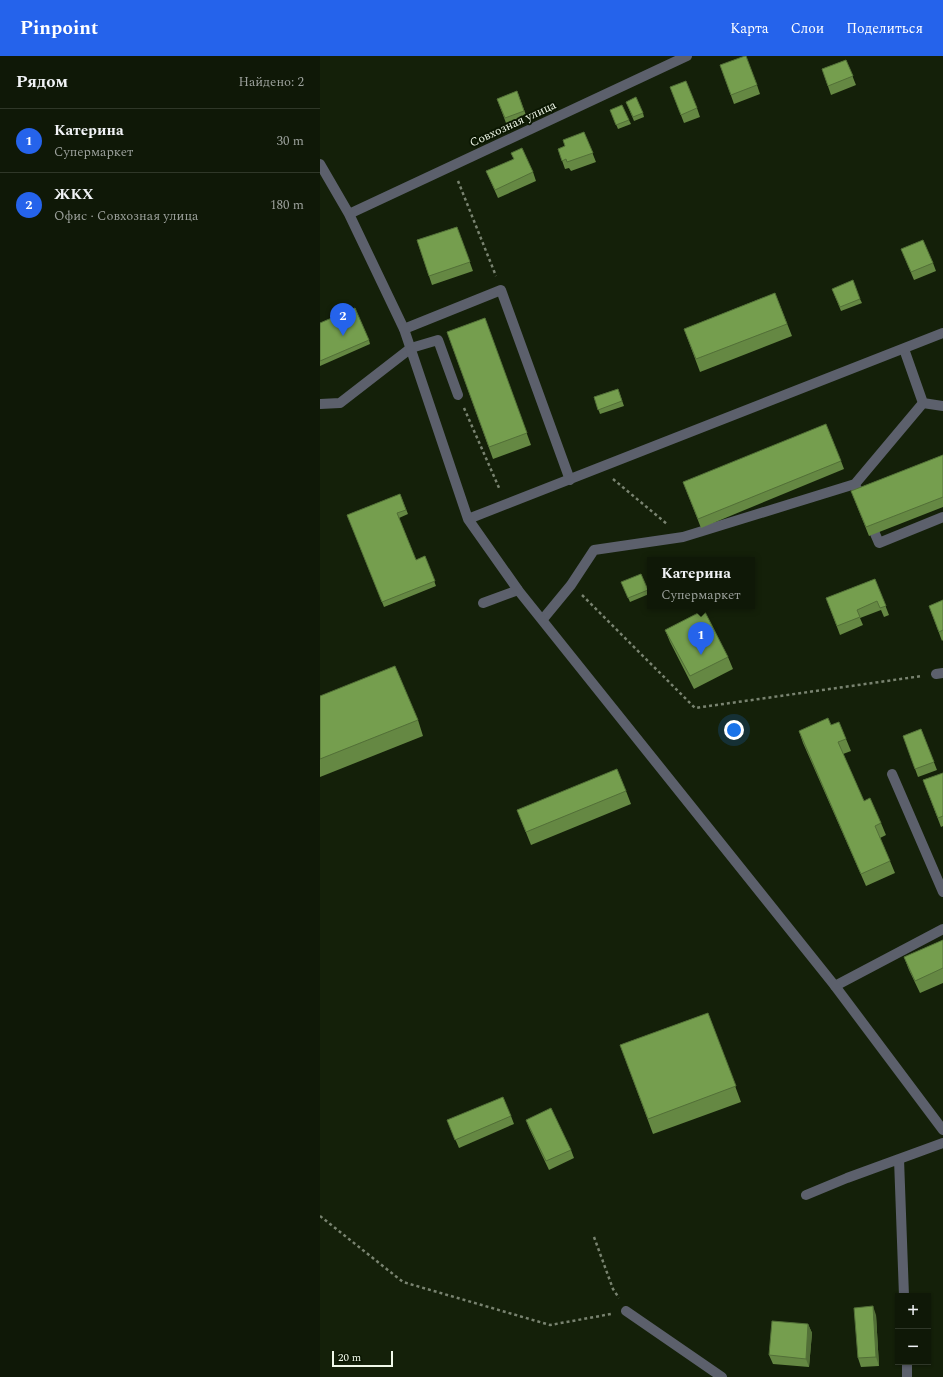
<!DOCTYPE html>
<html lang="ru">
<meta charset="utf-8">
<style>
:root{--surface:#0f1807;--page:#182111;--text:#f1f3f6;--muted:#9ba09b;--line:#2f3728;--accent:#2563eb}
body{margin:0;font-family:Spectral,serif;background:var(--page);color:var(--text)}
.controls{position:absolute;right:12px;bottom:12px;display:grid;overflow:hidden;border-radius:0px;box-shadow:0 1px 3px #0004}
.controls button{width:36px;height:36px;display:grid;place-items:center;padding:0;border:0;border-bottom:1px solid var(--line);background:var(--surface);color:var(--text);font:20px sans-serif}
.scale{position:absolute;left:12px;bottom:10px;width:61px;box-sizing:border-box;padding-left:4px;border:2px solid #f0f8e9;border-top:0;font-size:11px;line-height:14px;white-space:nowrap;color:#f0f8e9;-webkit-text-stroke:3px #0b1702;paint-order:stroke}
.you{position:absolute;left:414px;top:674px;width:14px;height:14px;margin:-10px;border:3px solid #fff;border-radius:50%;background:#1a73e8;box-shadow:0 0 0 6px #1a73e833}
.badge{display:grid;place-items:center;width:26px;height:26px;border-radius:50%;background:var(--accent);color:#fff;font-size:13px;font-weight:700}
.pin{position:absolute;translate:-50% -33px;filter:drop-shadow(0 1px 2px #0008)}
.pin::after{content:'';position:absolute;top:21px;width:14px;height:12px;background:inherit;clip-path:polygon(0 0,100% 0,50% 100%)}
.popup{position:absolute;left:327px;top:501px;width:108px;height:52px;box-sizing:border-box;display:grid;place-content:center;border-radius:0px;background:var(--surface);filter:drop-shadow(0 1px 3px #0005);font-size:13px;white-space:nowrap;color:var(--muted)}
.popup b{font-size:15px;color:var(--text)}
.popup::after{content:'';position:absolute;left:50%;top:100%;margin-left:-8px;border:8px solid transparent;border-top-color:var(--surface)}
.list{margin:0;padding:0;list-style:none}
h2{display:flex;justify-content:space-between;align-items:center;height:52px;margin:0;padding:0 16px;font-size:17px}
h2 small{font-size:13px;font-weight:400;color:var(--muted)}
.list li{display:grid;grid-template-columns:26px 1fr auto;gap:12px;align-items:center;box-sizing:border-box;height:64px;padding:0 16px;border-top:1px solid var(--line)}
.list b{display:block;font-size:15px;white-space:nowrap}
.list p{margin:0;font-size:13px;white-space:nowrap;color:var(--muted)}
.list em{font-size:13px;font-style:normal;color:var(--muted)}
.map{position:relative;flex:none;width:623px;height:1321px;overflow:hidden}
header{display:flex;align-items:center;gap:24px;box-sizing:border-box;height:56px;padding:0 20px;background:var(--accent);color:#fff}
header strong{font-size:19px}
nav{display:flex;gap:22px;margin-inline-start:auto;font-size:14px}
main{display:flex}
aside{flex:1;background:var(--surface)}
.map>svg:first-child{display:block}
.lines{fill:none;stroke-linecap:round;stroke-linejoin:round}
.path{stroke:#798370;stroke-width:2.5;stroke-dasharray:3 3;stroke-linecap:butt}
.lane{stroke:#5c606c;stroke-width:10}
.street{stroke:#5c606c;stroke-width:10}
.wall{fill:#658843}
.shaded-wall{fill:#526f37}
.building{fill:#759e4e;stroke:#526f37}
.labels{text-anchor:middle;dominant-baseline:central;stroke-width:4;stroke-linejoin:round;paint-order:stroke}
.street-label{font-size:12px;fill:#f0f8e9;stroke:#0b1702}
</style>
<header>
<strong>Pinpoint</strong>
<nav><a>Карта</a><a>Слои</a><a>Поделиться</a></nav>
</header>
<main>
<aside>
<h2>Рядом<small>Найдено: 2</small></h2>
<ul class="list">
<li><span class="badge">1</span><div><b>Катерина</b><p>Супермаркет</p></div><em>30 m</em></li>
<li><span class="badge">2</span><div><b>ЖКХ</b><p>Офис · Совхозная улица</p></div><em>180 m</em></li>
</ul>
</aside>
<div class="map">
<svg width="623" height="1321" viewBox="0 0 623 1321">
<rect width="100%" height="100%" fill="#142009"/>
<g class="lines">
<!-- path -->
<path class="path" d="M138,125L176,220
M144,352L180,434
M293,423L347,468
M262,539L375,652L602,620
M0,1160L83,1226L230,1269L291,1258
M274,1181L293,1233L299,1242"/>
<!-- lane -->
<path class="lane" d="M84,273L181,234L250,424
M584,293L603,347
M0,348L20,347L91,292L118,284L138,339
M535,428L603,347L623,350
M550,466L559,487L623,461
M163,547L198,534
M223,563L251,529L274,494L363,481L535,428L541,444
M616,618L623,617
M572,718L623,836
M515,930L623,873
M579,1103L584,1240
M486,1139L527,1122L623,1087
M306,1255L402,1321
M587,1306V1321"/>
<!-- street -->
<path class="street" d="M0,108L29,158L84,273L148,463L198,534L515,930L623,1074
M29,158L367,0
M148,463L623,277"/>
</g>
<!-- wall -->
<path class="wall" d="M526,4L536,29L511,39L502,13Z
M400,9L437,29L440,38L414,48Z
M350,31L377,52L380,61L364,67Z
M197,35L206,59L186,67L177,43Z
M306,46L323,57L324,61L314,65Z
M290,54L309,64L311,68L298,73Z
M264,76L276,106L251,115L249,112L245,113L238,93L245,90Z
M191,97L213,116L216,125L178,142L166,115L194,103Z
M137,171L153,215L112,229L97,184Z
M581,193L613,207L616,215L594,224Z
M512,233L540,243L542,247L521,255Z
M455,237L472,280L380,316L364,273Z
M165,262L211,389L173,403L127,276Z
M0,267L49,284L50,288L0,310Z
M298,333L304,350L280,358L274,341Z
M623,399V451L549,480L531,435Z
M521,405L524,413L381,472L363,426Z
M80,438L88,458L79,462L96,504L105,500L116,530L64,551L27,459Z
M321,518L329,538L310,546L303,530Z
M555,523L569,559L564,561L561,554L540,562L543,569L520,579L506,542Z
M623,544V584L622,585L609,550Z
M345,574L408,601L413,613L374,633L350,586Z
M0,640L98,664L103,680L0,721Z
M511,669L526,683L531,695L523,698L544,745L561,767L566,779L560,782L570,805L575,817L546,830L483,687L479,675Z
M601,673L617,714L598,721L583,680Z
M623,717V770L621,771L603,724Z
M306,735L311,748L211,789L197,754Z
M623,884V927L600,937L589,914L584,901Z
M388,957L421,1046L333,1078L300,989Z
M191,1060L194,1068L139,1092L127,1064Z
M206,1064L251,1094L254,1102L229,1114L209,1072Z
M556,1259L559,1310L541,1311L538,1302Z
M488,1268L492,1277L489,1311L453,1308L449,1299Z"/>
<!-- shaded-wall -->
<path class="shaded-wall" d="M553,1250L556,1259L559,1310L556,1301Z
M488,1268L492,1277L489,1311L486,1303Z"/>
<!-- building -->
<path class="building" d="M425,0H426L437,29L411,39L400,9Z
M526,4L533,20L508,30L502,13Z
M366,25L377,52L361,59L350,31Z
M197,35L204,55L185,62L177,43Z
M316,41L323,57L313,61L306,46Z
M302,49L309,64L296,69L290,54Z
M264,76L273,97L247,106L246,103L242,105L238,93L245,90L243,84Z
M202,92L213,116L175,134L166,115L194,103L191,97Z
M137,171L150,206L109,220L97,184Z
M603,184L613,207L591,216L581,193Z
M533,224L540,243L520,251L512,233Z
M455,237L467,268L376,303L364,273Z
M35,252L49,284L0,305V267Z
M165,262L207,377L169,391L127,276Z
M298,333L302,345L278,354L274,341Z
M506,368L521,405L378,463L363,426Z
M623,399V441L546,471L531,435Z
M80,438L86,454L77,457L96,504L105,500L115,525L62,546L27,459Z
M321,518L328,534L308,542L301,526Z
M555,523L566,550L560,552L557,545L537,554L540,561L517,570L506,542Z
M623,544V574L619,576L609,550Z
M384,554L408,601L370,620L345,574Z
M75,610L98,664L0,703V640Z
M508,662L511,669L519,666L526,683L518,686L544,745L550,742L561,767L555,770L570,805L541,818L479,675Z
M601,673L614,706L595,713L583,680Z
M297,713L306,735L206,776L197,754Z
M623,717V760L618,762L603,724Z
M623,884V912L595,925L584,901Z
M388,957L416,1030L328,1063L300,989Z
M183,1041L191,1060L135,1084L127,1064Z
M231,1052L251,1094L226,1105L206,1064Z
M553,1250L556,1301L538,1302L534,1252Z
M452,1265L488,1268L486,1303L449,1299Z"/>
<g class="labels">
<!-- street labels -->
<g class="street-label">
<text transform="translate(193 68) rotate(-25)">Совхозная улица</text>
</g>
</g>
</svg>
<div class="controls">
<button>+</button>
<button>−</button>
</div>
<div class="scale">20 m</div>
<div class="you"></div>
<div class="pin badge" style="left:381px;top:599px">1</div>
<div class="popup"><b>Катерина</b>Супермаркет</div>
<div class="pin badge" style="left:23px;top:280px">2</div>
</div>
</main>
